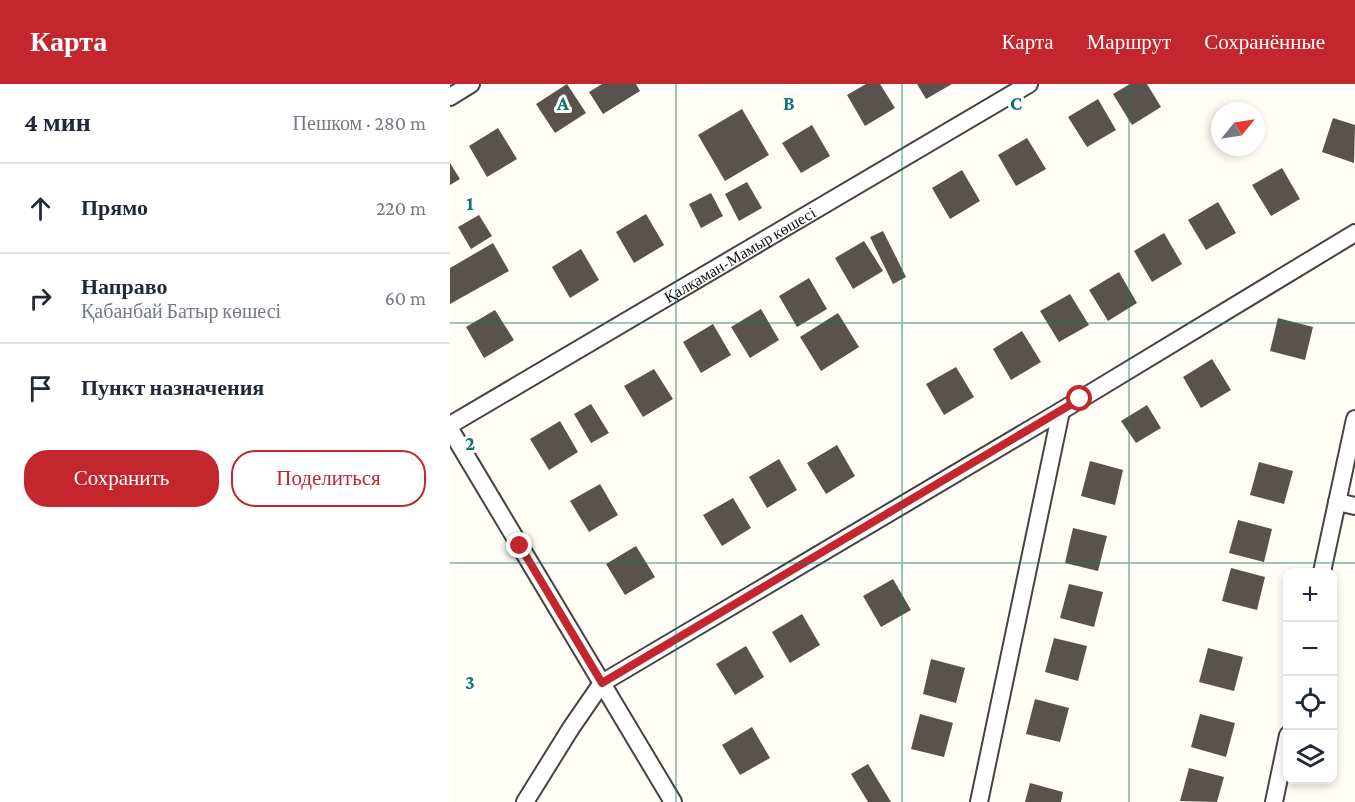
<!DOCTYPE html>
<html lang="ru">
<meta charset="utf-8">
<style>
:root{--surface:#fff;--page:#f2f2f3;--text:#1f2937;--muted:#747a83;--line:#e0e1e3;--accent:#c4262e}
body{margin:0;font-family:"Crimson Pro",serif;background:var(--page);color:var(--text)}
.controls{position:absolute;right:18px;bottom:18px;display:grid;overflow:hidden;border-radius:12px;box-shadow:0 3px 9px #0003}
.controls button{width:54px;height:54px;display:grid;place-items:center;padding:0;border:0;border-bottom:2px solid var(--line);background:var(--surface);color:var(--text);font:30px sans-serif}
.compass{position:absolute;left:761px;top:18px;width:54px;height:54px;border-radius:50%;background:var(--surface);box-shadow:0 3px 9px #0003;rotate:60deg}
.stop{position:absolute;width:18px;height:18px;margin:-14px;border:4px solid #c4262e;border-radius:50%;background:#fff}
.stop.end{background:#c4262e;border-color:#fff;box-shadow:0 2px 6px #0008}
.list{margin:0;padding:0;list-style:none}
h2{display:flex;justify-content:space-between;align-items:center;height:78px;margin:0;padding:0 24px;font-size:26px}
h2 small{font-size:20px;font-weight:400;color:var(--muted)}
.list li{display:grid;grid-template-columns:39px 1fr auto;gap:18px;align-items:center;box-sizing:border-box;height:90px;padding:0 24px;border-top:2px solid var(--line)}
.list b{display:block;font-size:22px;white-space:nowrap}
.list p{margin:0;font-size:20px;white-space:nowrap;color:var(--muted)}
.list em{font-size:20px;font-style:normal;color:var(--muted)}
.actions{display:flex;gap:12px;padding:18px 24px}
.actions a{flex:1;padding:14px 0;border:2px solid var(--accent);border-radius:24px;text-align:center;font-size:21px;color:var(--accent)}
.actions .main{background:var(--accent);color:#fff}
.icon{flex:none;width:33px;height:33px;fill:none;stroke:currentColor;stroke-width:2;stroke-linecap:round;stroke-linejoin:round}
.map{position:relative;flex:none;width:905px;height:718px;overflow:hidden}
header{display:flex;align-items:center;gap:36px;box-sizing:border-box;height:84px;padding:0 30px;background:var(--accent);color:#fff}
header strong{font-size:28px}
nav{display:flex;gap:33px;margin-inline-start:auto;font-size:21px}
main{display:flex}
aside{flex:1;background:var(--surface)}
.map>svg:first-child{display:block}
.building{fill:#5a524d}
.lines{fill:none;stroke-linecap:round;stroke-linejoin:round}
.minor-casing{stroke:#444;stroke-width:20}
.minor{stroke:#fff;stroke-width:16}
.route{stroke:#c4262e;stroke-width:8}
.grid{fill:none;stroke:#0f766e;stroke-width:1.5;stroke-opacity:0.55}
.labels{text-anchor:middle;dominant-baseline:central;stroke-width:6;stroke-linejoin:round;paint-order:stroke}
.street-label{font-size:16px;fill:#111;stroke:#fff}
.grid-label{font-size:20px;text-anchor:middle;font-weight:bold;fill:#0f766e;stroke:#fff;stroke-width:6;stroke-linejoin:round;paint-order:stroke}
</style>
<header>
<strong>Карта</strong>
<nav><a>Карта</a><a>Маршрут</a><a>Сохранённые</a></nav>
</header>
<main>
<aside>
<h2>4 мин<small>Пешком · 280 m</small></h2>
<ul class="list">
<li><svg class="icon" aria-label="ahead" viewBox="0 0 24 24"><path d="M12 20V5M6 11l6-6 6 6"/></svg><div><b>Прямо</b></div><em>220 m</em></li>
<li><svg class="icon" aria-label="right" viewBox="0 0 24 24"><path d="M7 20v-9h11M14 6l5 5-5 5"/></svg><div><b>Направо</b><p>Қабанбай Батыр көшесі</p></div><em>60 m</em></li>
<li><svg class="icon" aria-label="arrive" viewBox="0 0 24 24"><path d="M6 21V4h12l-3 4 3 4H6"/></svg><div><b>Пункт назначения</b></div></li>
</ul>
<div class="actions"><a class="main">Сохранить</a><a>Поделиться</a></div>
</aside>
<div class="map">
<svg width="905" height="718" viewBox="0 0 905 718">
<rect width="100%" height="100%" fill="#fffdf5"/>
<!-- building -->
<path class="building" d="M117,0L136,29L105,49L86,20Z
M152,0H186L190,7L153,30L139,8Z
M416,0H430L445,24L415,42L397,11Z
M467,0H502L476,15Z
M680,0H697L711,23L682,41L663,10Z
M648,15L666,46L637,63L618,33Z
M292,25L319,71L275,97L248,51Z
M883,34L905,41L904,79L872,68Z
M362,41L380,72L351,89L332,59Z
M48,44L67,75L37,93L19,62Z
M577,54L596,85L566,102L548,71Z
M0,79L10,95L0,101Z
M832,84L850,115L821,132L802,101Z
M512,86L530,117L500,135L482,104Z
M297,98L312,124L289,137L275,110Z
M261,109L273,132L251,144L239,120Z
M768,118L786,149L756,166L738,136Z
M196,130L214,161L184,179L166,148Z
M29,131L42,152L21,165L8,143Z
M433,147L456,193L443,200L420,153Z
M714,149L732,180L702,198L684,167Z
M414,157L433,187L403,205L385,174Z
M43,159L59,187L0,220V184Z
M131,165L149,196L120,214L102,183Z
M669,188L687,219L658,237L639,206Z
M359,194L377,225L347,243L329,212Z
M620,210L639,241L609,258L590,227Z
M311,225L329,256L300,274L281,243Z
M45,226L64,256L34,274L16,243Z
M388,229L409,263L371,287L350,253Z
M828,234L863,243L855,276L820,267Z
M263,240L281,271L251,289L233,258Z
M572,247L591,278L561,296L543,265Z
M762,275L781,306L751,324L733,293Z
M506,283L524,313L494,331L476,300Z
M204,285L223,315L193,333L174,302Z
M141,320L159,349L141,359L124,330Z
M697,321L711,344L686,359L671,337Z
M110,337L128,368L99,386L80,355Z
M387,361L405,392L376,410L357,379Z
M329,375L347,406L317,424L299,393Z
M640,377L673,386L665,421L631,412Z
M809,378L843,387L834,420L800,411Z
M150,400L168,431L139,448L120,417Z
M283,414L301,444L272,462L253,431Z
M788,436L822,445L814,478L779,469Z
M623,444L657,452L648,487L615,479Z
M186,462L205,493L175,511L156,480Z
M781,484L815,493L807,526L772,517Z
M443,495L461,526L431,543L413,512Z
M619,500L653,508L644,543L610,534Z
M352,530L370,561L340,579L322,548Z
M604,554L637,562L628,597L595,588Z
M296,562L314,593L285,611L266,580Z
M758,564L793,573L784,607L749,598Z
M481,575L515,584L506,619L473,610Z
M585,615L619,624L610,658L576,650Z
M470,630L503,639L494,673L461,665Z
M750,630L785,639L776,673L741,663Z
M302,643L320,674L290,691L272,661Z
M418,680L441,718H418L401,690Z
M739,684L774,693L767,718L730,717Z
M580,699L613,708L611,718H575Z"/>
<g class="lines">
<defs>
<g id="minor">
<path d="M0,13L21,0"/>
<path id="s1" d="M0,341L579,0"/>
<path d="M0,345L223,718"/>
<path d="M887,418L905,422"/>
<path d="M872,488L905,335"/>
<path d="M75,718L121,644L152,599L611,327L905,149"/>
<path d="M529,718L611,327"/>
<path d="M824,718L838,651"/>
</g>
</defs>
<!-- minor casing -->
<use href="#minor" class="minor-casing"/>
<!-- minor -->
<use href="#minor" class="minor"/>
</g>
<g class="lines">
<!-- route -->
<path class="route" d="M70,462L152,599L630,315"/>
</g>
<!-- grid -->
<path class="grid" d="M226,0V718M452,0V718M679,0V718M0,239H905M0,479H905"/>
<g class="labels">
<!-- street labels -->
<g class="street-label">
<text stroke="none"><textPath href="#s1" startOffset="336">Қалқаман-Мамыр көшесі</textPath></text>
</g>
</g>
<g class="grid-label">
<text x="113" y="26">A</text>
<text x="339" y="26">B</text>
<text x="566" y="26">C</text>
<text x="20" y="126">1</text>
<text x="20" y="366">2</text>
<text x="20" y="605">3</text>
</g>
</svg>
<div class="controls">
<button>+</button>
<button>−</button>
<button><svg class="icon" aria-label="locate" viewBox="0 0 24 24"><circle cx="12" cy="12" r="6"/><path d="M12 2v4M12 18v4M2 12h4M18 12h4"/></svg></button>
<button><svg class="icon" aria-label="layers" viewBox="0 0 24 24"><path d="M12 4l9 5-9 5-9-5zM3 14l9 5 9-5"/></svg></button>
</div>
<svg class="compass" viewBox="-18 -18 36 36"><path d="M0-13l5 13h-10z" fill="#e53935"/><path d="M0 13l5-13h-10z" fill="#747a83"/></svg>
<div class="stop" style="left:630px;top:315px"></div>
<div class="stop end" style="left:70px;top:462px"></div>
</div>
</main>
